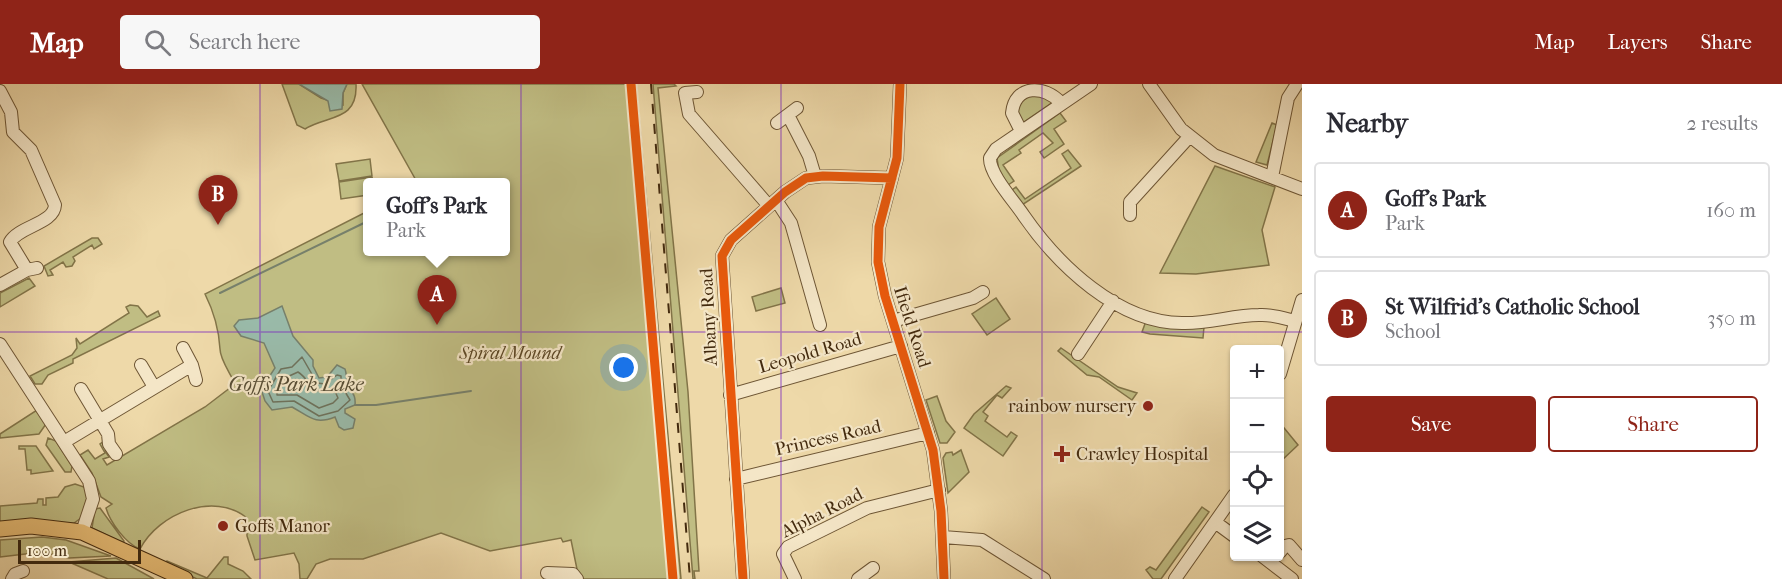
<!DOCTYPE html>
<meta charset="utf-8">
<style>
:root{--surface:#fff;--page:#f7f7f7;--text:#2b2b33;--muted:#7c7c81;--line:#e1e1e2;--accent:#8f2418}
body{margin:0;font-family:"IM FELL French Canon",serif;background:var(--page);color:var(--text)}
.controls{position:absolute;right:18px;bottom:18px;display:grid;overflow:hidden;border-radius:6px;box-shadow:0 2px 4px #0004}
.controls button{width:54px;height:54px;display:grid;place-items:center;padding:0;border:0;border-bottom:2px solid var(--line);background:var(--surface);color:var(--text);font:30px sans-serif}
.scale{position:absolute;left:18px;bottom:15px;width:123px;box-sizing:border-box;padding-left:6px;border:3px solid #432a0e;border-top:0;font-size:16px;line-height:21px;white-space:nowrap;color:#432a0e;-webkit-text-stroke:4px #f4e6c7;paint-order:stroke}
.you{position:absolute;left:624px;top:284px;width:21px;height:21px;margin:-15px;border:4px solid #fff;border-radius:50%;background:#1a73e8;box-shadow:0 0 0 9px #1a73e833}
.badge{display:grid;place-items:center;width:39px;height:39px;border-radius:50%;background:var(--accent);color:#fff;font-size:20px;font-weight:700}
.pin{position:absolute;translate:-50% -50px;filter:drop-shadow(0 2px 3px #0008)}
.pin::after{content:'';position:absolute;top:32px;width:21px;height:18px;background:inherit;clip-path:polygon(0 0,100% 0,50% 100%)}
.popup{position:absolute;left:363px;top:94px;width:147px;height:78px;box-sizing:border-box;display:grid;place-content:center;border-radius:6px;background:var(--surface);filter:drop-shadow(0 2px 4px #0005);font-size:20px;white-space:nowrap;color:var(--muted)}
.popup b{font-size:22px;color:var(--text)}
.popup::after{content:'';position:absolute;left:50%;top:100%;margin-left:-12px;border:12px solid transparent;border-top-color:var(--surface)}
.list{margin:0;padding:0;list-style:none}
h2{display:flex;justify-content:space-between;align-items:center;height:78px;margin:0;padding:0 24px;font-size:26px}
h2 small{font-size:20px;font-weight:400;color:var(--muted)}
.list li{display:grid;grid-template-columns:39px 1fr auto;gap:18px;align-items:center;box-sizing:border-box;height:96px;margin:0 12px 12px;padding:0 12px;border:2px solid var(--line);border-radius:6px}
.list b{display:block;font-size:22px;white-space:nowrap}
.list p{margin:0;font-size:20px;white-space:nowrap;color:var(--muted)}
.list em{font-size:20px;font-style:normal;color:var(--muted)}
.actions{display:flex;gap:12px;padding:18px 24px}
.actions a{flex:1;padding:14px 0;border:2px solid var(--accent);border-radius:6px;text-align:center;font-size:21px;color:var(--accent)}
.actions .main{background:var(--accent);color:#fff}
.icon{flex:none;width:33px;height:33px;fill:none;stroke:currentColor;stroke-width:2;stroke-linecap:round;stroke-linejoin:round}
.map{position:relative;flex:none;width:1302px;height:495px;overflow:hidden}
header{display:flex;align-items:center;gap:36px;box-sizing:border-box;height:84px;padding:0 30px;background:var(--accent);color:#fff}
header strong{font-size:28px}
nav{display:flex;gap:33px;margin-inline-start:auto;font-size:21px}
.search{width:420px;height:54px;background:var(--page);display:flex;align-items:center;gap:15px;box-sizing:border-box;padding:0 21px;border-radius:6px;color:var(--muted);font-size:22px}
main{display:flex}
aside{flex:1;background:var(--surface)}
.map>svg:first-child{display:block}
.green{fill:#c0bd83;stroke:#827448;stroke-width:1.5}
.water{fill:#99baa9;stroke:#77806b;stroke-width:1.5}
.lines{fill:none;stroke-linecap:round;stroke-linejoin:round}
.shore{stroke:#6e725c;stroke-width:1.5}
.stream{stroke:#77806b;stroke-width:2}
.minor-casing{stroke:#6e5635;stroke-width:14}
.major-casing{stroke:#432a0e;stroke-width:17}
.minor{stroke:#f4e6c7;stroke-width:12}
.major{stroke:#e7bc74;stroke-width:15}
.rail{stroke:#432a0e;stroke-width:2;stroke-dasharray:10 10;stroke-linecap:butt}
.cycleway-casing{stroke:#f4e6c7;stroke-width:13}
.cycleway{stroke:#e8590c;stroke-width:9}
.grid{fill:none;stroke:#7b2cbf;stroke-width:1.5;stroke-opacity:0.55}
.poi-dot{fill:#8f2418;stroke:#f4e6c7;stroke-width:2}
.labels{text-anchor:middle;dominant-baseline:central;stroke-width:4.5;stroke-linejoin:round;paint-order:stroke}
.street-label{font-size:18px;fill:#432a0e;stroke:#f4e6c7}
.park-label{font-size:18px;font-style:italic;fill:#5c4725;stroke:#f4e6c7}
.poi-label{font-size:18px;fill:#432a0e;stroke:#f4e6c7;text-anchor:start}
.water-label{font-size:20px;font-style:italic;fill:#584e35;stroke:#f4e6c7}
</style>
<header>
<strong>Map</strong>
<div class="search"><svg class="icon" aria-label="search" viewBox="0 0 24 24"><circle cx="10" cy="10" r="6"/><path d="M15 15l6 6"/></svg>Search here</div>
<nav><a>Map</a><a>Layers</a><a>Share</a></nav>
</header>
<main>
<div class="map">
<svg width="1302" height="495" viewBox="0 0 1302 495">
<rect width="100%" height="100%" fill="#eed9a9"/>
<filter id="stains"><feTurbulence type="fractalNoise" baseFrequency=".00333" numOctaves="4"/><feColorMatrix values="0 0 0 0 .2 0 0 0 0 .09 0 0 0 0 .02 0 0 0 .5 -.17"/></filter>
<radialGradient id="worn" r=".72"><stop offset=".6" stop-color="#630" stop-opacity="0"/><stop offset="1" stop-color="#630" stop-opacity=".3"/></radialGradient>
<!-- green -->
<path class="green" d="M282,0H299L321,14L343,21V9L347,0H356C358,38 327,31 305,45L297,41Z
M362,0H636L681,495H579L571,456L563,458L561,454L490,467L441,449L363,475H330L316,480L307,495H300L299,480L294,469L255,476L247,452V434C214,407 159,429 140,465C126,460 110,438 106,424L112,420L101,413L92,389L80,371L88,366L95,375L105,369L100,360L104,357L108,364L105,367L109,373L103,375L107,381L205,323L235,300C231,290 220,276 220,265C219,246 214,228 205,210L368,127V168H506V98H417Z
M653,0H674L676,2L658,4L688,308L699,487H694L695,495H693Z
M1037,9L1053,18L1021,40L1015,33L1019,17Z
M1060,29L1066,37L1054,45L1064,60L1044,74L1040,68L1053,59L1043,49L1019,66L1021,69L1003,81L1014,97L1008,101L999,87L997,74Z
M1272,39L1277,41L1267,81L1256,78Z
M1068,66L1081,82L1022,121L1012,106L1016,103L1025,115L1071,84L1062,70Z
M370,75L372,92L339,97L336,80Z
M1215,82L1275,103L1262,146L1269,181L1196,190L1160,189Z
M372,93L373,98H368V111L341,115L339,98Z
M92,154H98L102,160L94,165L92,161L73,173L75,177L72,182L66,183L63,178L50,186L53,191L48,192L44,182Z
M29,194L35,202L0,223V209Z
M781,204L785,219L756,227L752,213Z
M996,214L1010,235L987,251L972,230Z
M130,221L138,222L147,233L158,227L160,232L73,275V279L48,291L42,300H35L30,292L72,271L77,264L76,254L80,260L129,229L126,223Z
M1146,237L1204,243L1203,254L1150,250L1142,248Z
M1061,264L1118,303L1137,309L1132,316L1099,293L1087,291L1058,267Z
M1006,302L1011,304L1002,314L997,311L983,328L988,332L985,337L1007,353L1011,348L1017,352L1003,372L964,344L974,330Z
M937,312L946,337L955,348L947,359H940L926,316Z
M37,326L46,340L39,350L0,354V350Z
M1280,339L1298,361L1280,378Z
M48,354L56,357L72,382L71,388H65L46,361Z
M19,362H36L53,387L31,390V386H27L25,365H19Z
M961,366L969,388L948,409L943,374L946,369L952,368L953,371Z
M75,400L84,403L88,411L81,434L74,439L0,440V422L37,419L38,415H43V421H46V414L58,413L65,403Z
M1202,423L1209,428L1161,495H1153L1146,486L1150,483L1156,486Z
M100,424L124,457L123,459L92,444L95,425Z
M42,453L66,456L111,472L69,474L42,468L0,473V456Z
M224,473H228V480L243,487L251,495H197L166,481L167,477L207,494Z
M116,474L154,495H108L69,478Z"/>
<!-- water -->
<path class="water" d="M299,0H347L343,9L342,25L330,27L328,17Z
M282,222L293,252L313,276V282L319,294L327,293L337,281L345,285C347,290 346,296 348,301C352,309 356,311 355,321L345,325V329L355,335L353,344L344,346L339,343L335,333C315,341 310,333 292,323L272,326L265,317L261,305L275,284L264,259L241,252L234,242L239,236L258,234Z"/>
<g class="lines">
<!-- shore -->
<path class="shore" d="M302,273L317,299L325,300L337,291L341,292V301L350,316L338,327L319,332L294,317L273,318L268,307L281,285L292,283Z
M298,288C314,298 306,313 334,305L338,314L333,319L319,324L297,311H277V307L287,293Z"/>
<!-- stream -->
<path class="stream" d="M220,209L368,137
M355,321H376L471,307"/>
<defs>
<path id="minor" d="M900,0L897,74L879,143L878,178L885,212L933,366L941,427L944,495
M1091,0L996,65L990,74C989,90 1015,118 1024,132C1058,181 1118,239 1182,239C1208,240 1233,231 1259,231C1271,230 1283,234 1295,237
M1149,0L1181,45L1214,71L1302,105
M0,7L11,28L13,48L31,66L55,121C54,140 19,142 10,158L27,186
M697,8L685,9L689,30L769,122
M788,31L809,72L815,92
M777,39L797,24
M1021,47L1012,29C1015,0 1045,1 1061,19
M1272,93L1288,14L1297,0
M776,116L791,139L820,241
M1130,131V118L1189,53
M0,201L27,186L37,184
M893,237L973,214L983,208
M0,260L89,397L93,415L82,448
M183,264L192,281L196,296
M1078,270L1113,217
M141,281L154,303
M1280,290L1302,216
M81,305L108,350L109,360L116,370
M730,311L901,262
M64,358L192,281
M736,395L928,349
M1215,438L1234,452
M943,453L982,456L1044,495
M1280,468L1285,462L1289,461L1302,476
M1262,472L1292,495
M547,489L573,490L577,495
M12,495L15,490L23,487
M743,495L722,172L731,156L785,108L806,94L823,92L892,94
M795,495L783,470L788,463L867,424L939,406
M858,495L873,484
M1175,495L1234,411"/>
<path id="major" d="M0,445L31,442L82,448L185,495"/>
</defs>
<!-- minor casing -->
<use href="#minor" class="minor-casing"/>
<!-- major casing -->
<use href="#major" class="major-casing"/>
<!-- minor -->
<use href="#minor" class="minor"/>
<!-- major -->
<use href="#major" class="major"/>
<!-- rail -->
<path class="rail" d="M651,0L690,495"/>
<defs>
<path id="cycleway" d="M631,0L673,495
M900,0L897,74L879,143L878,178L885,212L933,366L941,427L944,495
M743,495L722,172L731,156L785,108L806,94L823,92L892,94"/>
</defs>
<!-- cycleway casing -->
<use href="#cycleway" class="cycleway-casing"/>
<!-- cycleway -->
<use href="#cycleway" class="cycleway"/>
</g>
<!-- grid -->
<path class="grid" d="M260,0V495M521,0V495M781,0V495M1042,0V495M0,248H1302"/>
<!-- markers -->
<g class="poi-dot">
<circle cx="1148" cy="322" r="6"/>
<path d="M1059 361h6v6h6v6h-6v6h-6v-6h-6v-6h6z"/>
<circle cx="223" cy="442" r="6"/>
</g>
<g class="labels">
<!-- street labels -->
<g class="street-label">
<text transform="translate(709 233) rotate(-93)">Albany Road</text>
<text transform="translate(912 243) rotate(72)">Ifield Road</text>
<text transform="translate(810 269) rotate(-16)">Leopold Road</text>
<text transform="translate(828 354) rotate(-13)">Princess Road</text>
<text transform="translate(822 429) rotate(-27)">Alpha Road</text>
</g>
<!-- park labels -->
<g class="park-label">
<text x="510" y="269">Spiral Mound</text>
</g>
<!-- poi labels -->
<g class="poi-label">
<text x="1136" y="322" text-anchor="end">rainbow nursery</text>
<text x="1076" y="370">Crawley Hospital</text>
<text x="235" y="442">Goffs Manor</text>
</g>
<!-- water labels -->
<g class="water-label">
<text x="296" y="300">Goffs Park Lake</text>
</g>
</g>
<rect width="100%" height="100%" filter="url(#stains)"/>
<rect width="100%" height="100%" fill="url(#worn)"/>
</svg>
<div class="controls">
<button>+</button>
<button>−</button>
<button><svg class="icon" aria-label="locate" viewBox="0 0 24 24"><circle cx="12" cy="12" r="6"/><path d="M12 2v4M12 18v4M2 12h4M18 12h4"/></svg></button>
<button><svg class="icon" aria-label="layers" viewBox="0 0 24 24"><path d="M12 4l9 5-9 5-9-5zM3 14l9 5 9-5"/></svg></button>
</div>
<div class="scale">100 m</div>
<div class="you"></div>
<div class="pin badge" style="left:437px;top:241px">A</div>
<div class="popup"><b>Goff's Park</b>Park</div>
<div class="pin badge" style="left:218px;top:141px">B</div>
</div>
<aside>
<h2>Nearby<small>2 results</small></h2>
<ul class="list">
<li><span class="badge">A</span><div><b>Goff's Park</b><p>Park</p></div><em>160 m</em></li>
<li><span class="badge">B</span><div><b>St Wilfrid's Catholic School</b><p>School</p></div><em>350 m</em></li>
</ul>
<div class="actions"><a class="main">Save</a><a>Share</a></div>
</aside>
</main>
